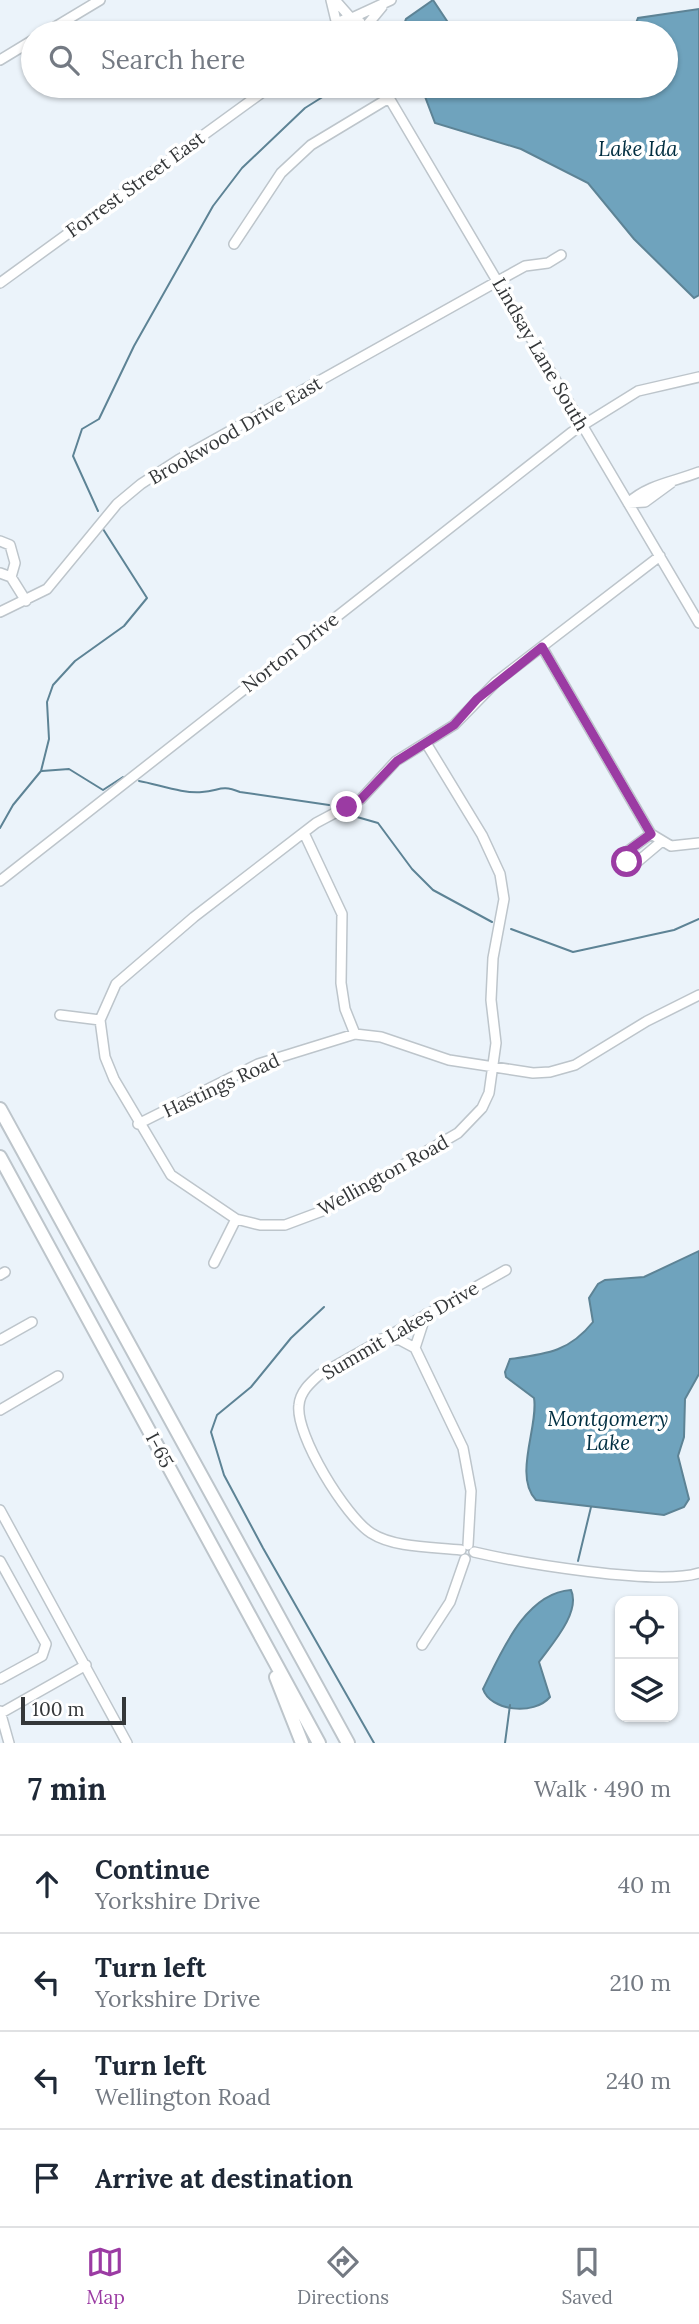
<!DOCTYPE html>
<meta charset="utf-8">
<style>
:root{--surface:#fff;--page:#f2f2f3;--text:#1f2937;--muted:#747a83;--line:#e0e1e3;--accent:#9b3ba3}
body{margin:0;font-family:Lora,serif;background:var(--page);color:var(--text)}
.controls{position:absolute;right:21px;bottom:21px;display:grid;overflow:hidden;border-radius:14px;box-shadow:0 2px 5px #0004}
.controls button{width:63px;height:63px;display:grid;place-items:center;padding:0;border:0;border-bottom:2px solid var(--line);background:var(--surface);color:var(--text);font:35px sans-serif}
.scale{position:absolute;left:21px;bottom:18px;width:105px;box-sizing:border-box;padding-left:7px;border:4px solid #343739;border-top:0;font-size:19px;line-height:24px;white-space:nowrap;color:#343739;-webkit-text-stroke:5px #fff;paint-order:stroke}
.stop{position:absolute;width:21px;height:21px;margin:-16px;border:5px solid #9b3ba3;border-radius:50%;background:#fff}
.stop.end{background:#9b3ba3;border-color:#fff;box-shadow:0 2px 7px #0008}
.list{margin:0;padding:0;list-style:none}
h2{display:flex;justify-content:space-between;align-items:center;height:91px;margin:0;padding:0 28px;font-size:30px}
h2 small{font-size:23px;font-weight:400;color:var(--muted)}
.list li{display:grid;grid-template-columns:46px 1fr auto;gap:21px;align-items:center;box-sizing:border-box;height:98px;padding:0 28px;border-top:2px solid var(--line)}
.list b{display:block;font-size:26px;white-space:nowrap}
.list p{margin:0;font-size:23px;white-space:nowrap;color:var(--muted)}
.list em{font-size:23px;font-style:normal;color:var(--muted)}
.icon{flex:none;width:38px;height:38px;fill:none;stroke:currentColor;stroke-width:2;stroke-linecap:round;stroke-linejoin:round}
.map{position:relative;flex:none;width:699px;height:1743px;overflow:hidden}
.search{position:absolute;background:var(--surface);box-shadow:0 2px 5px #0004;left:21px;right:21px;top:21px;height:77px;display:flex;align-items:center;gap:18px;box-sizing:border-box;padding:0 24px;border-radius:38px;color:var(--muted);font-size:26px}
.sheet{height:483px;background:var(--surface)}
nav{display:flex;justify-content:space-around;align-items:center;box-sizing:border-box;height:98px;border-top:2px solid var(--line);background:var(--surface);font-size:19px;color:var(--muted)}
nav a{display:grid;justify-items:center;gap:4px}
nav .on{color:var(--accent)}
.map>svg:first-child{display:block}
.water{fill:#6fa3bd;stroke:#5d8395;stroke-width:2}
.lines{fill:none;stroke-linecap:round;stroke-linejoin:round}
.stream{stroke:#5d8395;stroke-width:2}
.minor-casing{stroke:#bdc5cb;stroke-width:12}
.highway-casing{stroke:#bdc5cb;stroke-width:16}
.minor{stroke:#fff;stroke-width:9}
.highway{stroke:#fff;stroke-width:12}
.route{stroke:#9b3ba3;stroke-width:9}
.labels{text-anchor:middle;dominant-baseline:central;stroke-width:7;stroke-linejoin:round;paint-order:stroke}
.street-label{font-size:19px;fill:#343739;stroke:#fff}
.water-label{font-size:21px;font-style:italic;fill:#002e41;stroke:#fff}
</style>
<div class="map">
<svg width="699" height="1743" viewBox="0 0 699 1743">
<rect width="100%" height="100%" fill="#ebf3fa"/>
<!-- water -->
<path class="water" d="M433,0L455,33H401L406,19Z
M699,9V295L694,298L634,239L588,183L521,149L435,123L421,86H666V33H632L638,18Z
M699,1251V1374L685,1399L684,1437L678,1456L689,1499L684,1507L664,1515L536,1500C513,1476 539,1425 534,1398L506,1377L505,1372L510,1359C546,1354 569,1352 593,1322L589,1298L598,1284L605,1280L644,1277Z
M571,1590C581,1612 552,1644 539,1662L550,1697C534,1716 490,1711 483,1689C501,1653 525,1593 571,1590Z"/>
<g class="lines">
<!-- stream -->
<path class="stream" d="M98,511L73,456L82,429L99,419L134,346L213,206L242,168L305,108L340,86
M42,771L69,769L103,790L123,777
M139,781C157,784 183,794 202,792C220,791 220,784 240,792L329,805
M350,815L378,823L412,869L433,890L492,922
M0,828L13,805L41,771L49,739L47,702L53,685L75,661L124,626L147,598L103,529
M511,929L573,952L674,930L699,919
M324,1307L291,1338L251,1387L217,1415L211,1432L224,1475L263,1548L374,1743
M578,1561L591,1507
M505,1743L510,1705"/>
<defs>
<path id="minor" d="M331,0L337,25
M335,0L350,17
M354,17L391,0
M363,30L382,7
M45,33L100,0
M336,33L339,22L350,17L360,22L363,33
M0,60L33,40
M382,86L699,623
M234,244L281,173L311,145L389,98
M0,283L271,86
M628,503C649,484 674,482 699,472
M628,503L645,502L671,483
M0,541L10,545L15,563L11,577
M0,573L11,577L26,601
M0,612L47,589L117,504L141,484L178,460L498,281L525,266L548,263L561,255
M542,647L651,834L671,846L699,843
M426,743L482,835L500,874L504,899L493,958L491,1000L496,1043L489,1093L482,1108L458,1133L325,1210L285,1225H260L236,1219L171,1175L114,1079L105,1057L100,1020L116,984L194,917L316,823L361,799L396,761L454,725L496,682L660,556
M304,833L342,914L341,983L345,1009L355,1034
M651,834L625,853L627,862L636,863L661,842
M0,881L572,432L638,391L699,377
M60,1015L100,1020
M138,1124L258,1064L355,1034L381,1037L449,1060L533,1073L550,1072L575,1065L647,1021L699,995
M214,1263L236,1219
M0,1275L5,1272
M426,1314L415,1348L463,1448L471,1491L468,1545
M381,1339L400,1340L415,1348
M0,1340L32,1322
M0,1410L58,1376
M0,1510L127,1743
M461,1550C434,1547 394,1548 371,1533C346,1517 295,1435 299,1405C300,1392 310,1383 319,1375L506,1270
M474,1552C521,1563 657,1586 699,1573
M0,1561L46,1644L42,1656L0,1679
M422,1645L450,1602L465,1559
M0,1711L9,1743
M1,1713L86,1665"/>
<path id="highway" d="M0,1109L348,1743
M0,1157L319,1743
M276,1677L302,1743"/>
</defs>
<!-- minor casing -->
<use href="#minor" class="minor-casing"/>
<!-- highway casing -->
<use href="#highway" class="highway-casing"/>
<!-- minor -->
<use href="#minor" class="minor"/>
<!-- highway -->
<use href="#highway" class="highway"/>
</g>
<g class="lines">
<!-- route -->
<path class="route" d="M347,807L361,799L397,761L454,725L477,699L542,647L651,834L625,853L627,862"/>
</g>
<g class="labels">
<!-- street labels -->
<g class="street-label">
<text transform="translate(135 184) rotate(-36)">Forrest Street East</text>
<text transform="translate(541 354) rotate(60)">Lindsay Lane South</text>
<text transform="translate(235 430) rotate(-30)">Brookwood Drive East</text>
<text transform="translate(290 652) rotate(-38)">Norton Drive</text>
<text transform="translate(221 1085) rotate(-25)">Hastings Road</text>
<text transform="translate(383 1175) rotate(-29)">Wellington Road</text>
<text transform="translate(400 1330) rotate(-30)">Summit Lakes Drive</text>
<text transform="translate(160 1450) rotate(62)">I-65</text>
</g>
<!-- water labels -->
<g class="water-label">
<text x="638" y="148">Lake Ida</text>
<text x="608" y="1418">Montgomery<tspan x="608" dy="24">Lake</tspan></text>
</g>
</g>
</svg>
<div class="controls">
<button><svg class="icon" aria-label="locate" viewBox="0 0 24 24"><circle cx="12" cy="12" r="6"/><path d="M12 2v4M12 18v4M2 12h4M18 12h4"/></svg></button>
<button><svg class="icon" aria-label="layers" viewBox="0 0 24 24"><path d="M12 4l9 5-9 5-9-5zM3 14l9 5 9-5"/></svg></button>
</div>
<div class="scale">100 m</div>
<div class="stop" style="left:627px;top:862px"></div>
<div class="stop end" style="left:347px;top:807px"></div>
<div class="search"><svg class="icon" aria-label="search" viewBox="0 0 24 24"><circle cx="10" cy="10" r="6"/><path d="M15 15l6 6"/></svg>Search here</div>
</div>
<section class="sheet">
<h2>7 min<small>Walk · 490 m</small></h2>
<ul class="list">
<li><svg class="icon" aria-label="ahead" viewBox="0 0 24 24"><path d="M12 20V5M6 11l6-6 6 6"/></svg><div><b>Continue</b><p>Yorkshire Drive</p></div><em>40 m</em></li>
<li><svg class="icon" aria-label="left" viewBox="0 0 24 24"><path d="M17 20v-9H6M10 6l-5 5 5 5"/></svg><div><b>Turn left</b><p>Yorkshire Drive</p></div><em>210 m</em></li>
<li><svg class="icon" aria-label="left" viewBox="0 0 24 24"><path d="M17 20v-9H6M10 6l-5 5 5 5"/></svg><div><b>Turn left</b><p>Wellington Road</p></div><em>240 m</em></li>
<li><svg class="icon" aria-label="arrive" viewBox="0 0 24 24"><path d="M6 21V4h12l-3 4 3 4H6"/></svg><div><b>Arrive at destination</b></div></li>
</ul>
</section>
<nav>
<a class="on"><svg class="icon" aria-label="map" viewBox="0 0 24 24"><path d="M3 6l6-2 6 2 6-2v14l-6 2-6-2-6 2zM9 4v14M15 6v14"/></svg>Map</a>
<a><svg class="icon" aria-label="directions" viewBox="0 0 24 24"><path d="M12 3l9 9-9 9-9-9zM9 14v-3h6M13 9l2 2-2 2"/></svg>Directions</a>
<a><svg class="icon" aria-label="saved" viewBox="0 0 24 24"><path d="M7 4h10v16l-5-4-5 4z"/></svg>Saved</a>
</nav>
